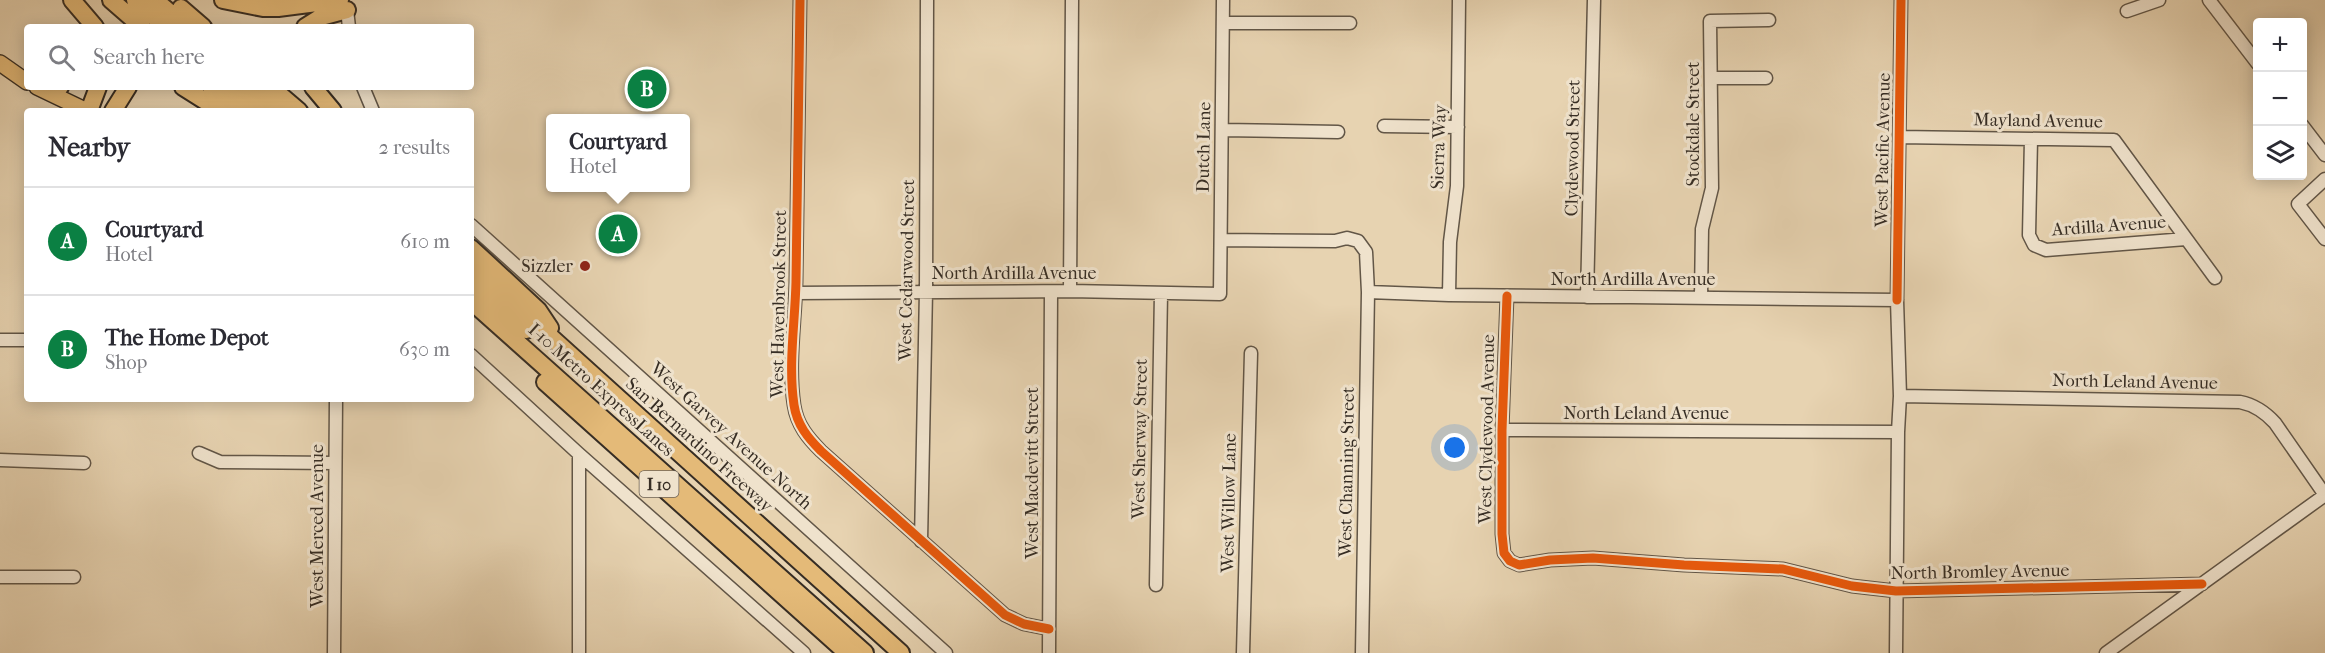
<!DOCTYPE html>
<meta charset="utf-8">
<style>
:root{--surface:#fff;--page:#f7f7f7;--text:#2b2b33;--muted:#7c7c81;--line:#e1e1e2;--accent:#0b8043}
body{margin:0;font-family:"IM FELL French Canon",serif;background:var(--page);color:var(--text)}
.controls{position:absolute;right:18px;top:18px;display:grid;overflow:hidden;border-radius:6px;box-shadow:0 3px 15px #0003}
.controls button{width:54px;height:54px;display:grid;place-items:center;padding:0;border:0;border-bottom:2px solid var(--line);background:var(--surface);color:var(--text);font:30px sans-serif}
.you{position:absolute;left:1455px;top:448px;width:21px;height:21px;margin:-15px;border:4px solid #fff;border-radius:50%;background:#1a73e8;box-shadow:0 0 0 9px #1a73e833}
.badge{display:grid;place-items:center;width:39px;height:39px;border-radius:50%;background:var(--accent);color:#fff;font-size:20px;font-weight:700}
.pin{position:absolute;translate:-50% -50%;border:3px solid #fff;box-shadow:0 2px 6px #0006}
.popup{position:absolute;left:546px;top:114px;width:144px;height:78px;box-sizing:border-box;display:grid;place-content:center;border-radius:6px;background:var(--surface);filter:drop-shadow(0 2px 4px #0005);font-size:20px;white-space:nowrap;color:var(--muted)}
.popup b{font-size:22px;color:var(--text)}
.popup::after{content:'';position:absolute;left:50%;top:100%;margin-left:-12px;border:12px solid transparent;border-top-color:var(--surface)}
.list{margin:0;padding:0;list-style:none}
h2{display:flex;justify-content:space-between;align-items:center;height:78px;margin:0;padding:0 24px;font-size:26px}
h2 small{font-size:20px;font-weight:400;color:var(--muted)}
.list li{display:grid;grid-template-columns:39px 1fr auto;gap:18px;align-items:center;box-sizing:border-box;height:108px;padding:0 24px;border-top:2px solid var(--line)}
.list b{display:block;font-size:22px;white-space:nowrap}
.list p{margin:0;font-size:20px;white-space:nowrap;color:var(--muted)}
.list em{font-size:20px;font-style:normal;color:var(--muted)}
.icon{flex:none;width:33px;height:33px;fill:none;stroke:currentColor;stroke-width:2;stroke-linecap:round;stroke-linejoin:round}
.map{position:relative;flex:none;width:2325px;height:653px;overflow:hidden}
.search{position:absolute;background:var(--surface);box-shadow:0 3px 15px #0003;left:24px;top:24px;width:450px;height:66px;display:flex;align-items:center;gap:15px;box-sizing:border-box;padding:0 21px;border-radius:6px;color:var(--muted);font-size:22px}
.panel{position:absolute;background:var(--surface);box-shadow:0 3px 15px #0003;left:24px;top:108px;width:450px;height:294px;border-radius:6px}
.map>svg:first-child{display:block}
.lines{fill:none;stroke-linecap:round;stroke-linejoin:round}
.minor-casing{stroke:#625647;stroke-width:15}
.major-casing{stroke:#362d24;stroke-width:18}
.highway-casing{stroke:#362d24;stroke-width:20}
.minor{stroke:#efe2cc;stroke-width:12}
.major{stroke:#e4ba78;stroke-width:15}
.highway{stroke:#e4ba78;stroke-width:16}
.cycleway-casing{stroke:#efe2cc;stroke-width:13}
.cycleway{stroke:#e8590c;stroke-width:9}
.poi-dot{fill:#8f2418;stroke:#efe2cc;stroke-width:2}
.labels{text-anchor:middle;dominant-baseline:central;stroke-width:6;stroke-linejoin:round;paint-order:stroke}
.shield{fill:#efe2cc;stroke:#6e6356;stroke-width:1.5}
.shield-label{font-size:16px;font-weight:bold;fill:#362d24}
.street-label{font-size:18px;fill:#362d24;stroke:#efe2cc}
.poi-label{font-size:18px;fill:#362d24;stroke:#efe2cc;text-anchor:end}
</style>
<div class="map">
<svg width="2325" height="653" viewBox="0 0 2325 653">
<rect width="100%" height="100%" fill="#e7d3b1"/>
<filter id="stains"><feTurbulence type="fractalNoise" baseFrequency=".00333" numOctaves="4"/><feColorMatrix values="0 0 0 0 .2 0 0 0 0 .09 0 0 0 0 .02 0 0 0 .5 -.17"/></filter>
<radialGradient id="worn" r=".72"><stop offset=".6" stop-color="#630" stop-opacity="0"/><stop offset="1" stop-color="#630" stop-opacity=".3"/></radialGradient>
<g class="lines">
<defs>
<path id="minor" d="M800,0C799,94 797,188 796,282C795,323 788,365 794,405C797,425 808,438 821,451L1005,615L1024,624L1049,629
M2209,0L2258,64
M347,10L349,27
M2127,11L2159,0
M1223,23H1350
M1711,78H1766
M363,87L373,111
M2302,125L2325,155
M1384,126L1458,127
M1222,130L1338,132
M1899,137L2114,140L2215,278
M2031,139L2029,235L2034,245L2046,250L2186,239
M2325,179L2298,204L2325,239
M471,225L946,653
M1221,240L1335,241L1347,238L1358,241L1366,252L1368,292L1362,653
M1070,291L1072,0
M1368,292L1449,295L1897,300
M796,293L1070,291L1220,294L1223,0
M1449,295L1450,242L1457,186L1459,0
M1507,296L1502,430V534L1504,553L1510,561L1519,565L1550,560L1593,558L1684,565L1783,569L1852,586L1896,591L2202,584
M1587,297L1594,0
M1701,297L1702,229L1712,188L1710,21L1769,20
M0,340H27
M471,355L579,454L804,653
M1900,396L2240,402C2255,405 2265,412 2275,423L2325,495
M1502,430L1898,432
M199,453L220,462L335,463
M579,454V653
M0,460L84,463
M921,541L926,291L927,0
M0,577H74
M1156,585L1161,293
M334,653L336,399
M1049,653L1051,293
M1243,653L1251,353
M1896,653L1898,432L1900,396L1897,300L1901,0
M2106,653L2325,495"/>
<path id="major" d="M0,63L27,82
M37,87L87,111"/>
<path id="highway" d="M72,0L95,27
M111,0L142,27
M135,0L165,27
M155,0L187,27
M223,0L263,8H278L340,0
M181,8L203,27
M305,27L321,17L347,10
M51,87H60
M183,87L221,111
M211,87L238,111
M233,87L260,111
M254,87L281,111
M271,87L299,111
M313,87L333,111
M89,111L98,87
M113,111L128,87
M471,248L538,310L550,328
M471,265L901,653
M471,281L526,330
M471,301L865,653
M545,382L847,653"/>
</defs>
<!-- minor casing -->
<use href="#minor" class="minor-casing"/>
<!-- major casing -->
<use href="#major" class="major-casing"/>
<!-- highway casing -->
<use href="#highway" class="highway-casing"/>
<!-- minor -->
<use href="#minor" class="minor"/>
<!-- major -->
<use href="#major" class="major"/>
<!-- highway -->
<use href="#highway" class="highway"/>
<defs>
<path id="cycleway" d="M800,0C799,94 797,188 796,282C795,323 788,365 794,405C797,425 808,438 821,451L1005,615L1024,624L1049,629
M1507,296L1502,430V534L1504,553L1510,561L1519,565L1550,560L1593,558L1684,565L1783,569L1852,586L1896,591L2202,584
M1897,300L1901,0"/>
</defs>
<!-- cycleway casing -->
<use href="#cycleway" class="cycleway-casing"/>
<!-- cycleway -->
<use href="#cycleway" class="cycleway"/>
</g>
<!-- markers -->
<circle class="poi-dot" cx="585" cy="266" r="6"/>
<g class="labels">
<!-- shield labels -->
<rect class="shield" x="639.5" y="471" width="39" height="26" rx="4.5"/>
<g class="shield-label">
<text x="659" y="484">I 10</text>
</g>
<!-- street labels -->
<g class="street-label">
<text transform="translate(2038 121) rotate(1)">Mayland Avenue</text>
<text transform="translate(1693 124) rotate(-90)">Stockdale Street</text>
<text transform="translate(1204 147) rotate(-89)">Dutch Lane</text>
<text transform="translate(1439 147) rotate(-88)">Sierra Way</text>
<text transform="translate(1573 148) rotate(-89)">Clydewood Street</text>
<text transform="translate(1883 150) rotate(-89)">West Pacific Avenue</text>
<text transform="translate(2109 226) rotate(-4)">Ardilla Avenue</text>
<text transform="translate(907 270) rotate(-89)">West Cedarwood Street</text>
<text x="1014" y="273">North Ardilla Avenue</text>
<text x="1633" y="279">North Ardilla Avenue</text>
<text transform="translate(779 304) rotate(-89)">West Havenbrook Street</text>
<text transform="translate(2135 382) rotate(1)">North Leland Avenue</text>
<text transform="translate(601 390) rotate(42)">I-10 Metro ExpressLanes</text>
<text x="1646" y="413">North Leland Avenue</text>
<text transform="translate(1487 429) rotate(-89)">West Clydewood Avenue</text>
<text transform="translate(731 436) rotate(42)">West Garvey Avenue North</text>
<text transform="translate(1140 439) rotate(-89)">West Sherway Street</text>
<text transform="translate(699 445) rotate(42)">San Bernardino Freeway</text>
<text transform="translate(1347 472) rotate(-89)">West Channing Street</text>
<text transform="translate(1032 473) rotate(-90)">West Macdevitt Street</text>
<text transform="translate(1229 503) rotate(-89)">West Willow Lane</text>
<text transform="translate(317 526) rotate(-90)">West Merced Avenue</text>
<text transform="translate(1980 572) rotate(-1)">North Bromley Avenue</text>
</g>
<!-- poi labels -->
<g class="poi-label">
<text x="573" y="266">Sizzler</text>
</g>
</g>
<rect width="100%" height="100%" filter="url(#stains)"/>
<rect width="100%" height="100%" fill="url(#worn)"/>
</svg>
<div class="controls">
<button>+</button>
<button>−</button>
<button><svg class="icon" aria-label="layers" viewBox="0 0 24 24"><path d="M12 4l9 5-9 5-9-5zM3 14l9 5 9-5"/></svg></button>
</div>
<div class="you"></div>
<div class="pin badge" style="left:618px;top:234px">A</div>
<div class="popup"><b>Courtyard</b>Hotel</div>
<div class="pin badge" style="left:647px;top:89px">B</div>
<div class="search"><svg class="icon" aria-label="search" viewBox="0 0 24 24"><circle cx="10" cy="10" r="6"/><path d="M15 15l6 6"/></svg>Search here</div>
<section class="panel">
<h2>Nearby<small>2 results</small></h2>
<ul class="list">
<li><span class="badge">A</span><div><b>Courtyard</b><p>Hotel</p></div><em>610 m</em></li>
<li><span class="badge">B</span><div><b>The Home Depot</b><p>Shop</p></div><em>630 m</em></li>
</ul>
</section>
</div>
